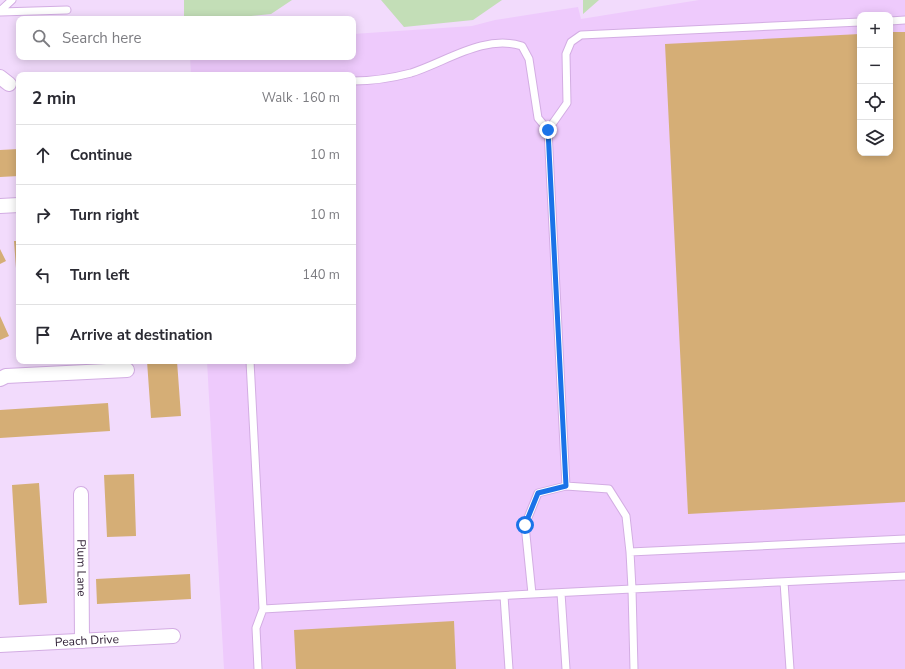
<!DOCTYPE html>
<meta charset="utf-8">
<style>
:root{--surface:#fff;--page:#f2f2f3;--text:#2b2b33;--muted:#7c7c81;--line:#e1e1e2}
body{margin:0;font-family:"Nunito Sans",sans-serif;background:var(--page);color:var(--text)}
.controls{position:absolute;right:12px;top:12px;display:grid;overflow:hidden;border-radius:8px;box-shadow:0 2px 10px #0003}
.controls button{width:36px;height:36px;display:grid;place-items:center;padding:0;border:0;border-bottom:1px solid var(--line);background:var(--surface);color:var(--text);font:20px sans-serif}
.stop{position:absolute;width:12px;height:12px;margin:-9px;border:3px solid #1a73e8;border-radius:50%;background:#fff}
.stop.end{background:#1a73e8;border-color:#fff;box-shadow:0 1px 4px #0008}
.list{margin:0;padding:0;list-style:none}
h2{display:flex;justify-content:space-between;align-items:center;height:52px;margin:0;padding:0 16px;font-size:17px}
h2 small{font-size:13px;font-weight:400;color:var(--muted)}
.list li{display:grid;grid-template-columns:26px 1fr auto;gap:12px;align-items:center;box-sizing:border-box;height:60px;padding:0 16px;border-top:1px solid var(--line)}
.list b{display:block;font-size:15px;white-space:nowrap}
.list em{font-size:13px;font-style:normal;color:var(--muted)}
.icon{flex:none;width:22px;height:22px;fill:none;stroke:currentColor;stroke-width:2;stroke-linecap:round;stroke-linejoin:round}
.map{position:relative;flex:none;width:905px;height:669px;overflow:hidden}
.search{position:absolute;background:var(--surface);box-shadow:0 2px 10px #0003;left:16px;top:16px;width:340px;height:44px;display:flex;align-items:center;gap:10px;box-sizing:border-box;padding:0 14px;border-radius:8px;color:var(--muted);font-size:15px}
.panel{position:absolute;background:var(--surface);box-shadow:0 2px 10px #0003;left:16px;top:72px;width:340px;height:292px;border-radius:8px}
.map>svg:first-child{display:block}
.built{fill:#eecafc;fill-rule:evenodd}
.green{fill:#c3deb7}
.building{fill:#d5ae76}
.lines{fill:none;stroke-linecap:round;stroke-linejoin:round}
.service-casing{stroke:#d3ade3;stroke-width:9}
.minor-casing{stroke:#d3ade3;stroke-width:16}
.service{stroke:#fff;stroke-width:7}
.minor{stroke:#fff;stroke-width:14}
.route{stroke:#1a73e8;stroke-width:5}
.labels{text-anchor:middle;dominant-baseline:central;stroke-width:3;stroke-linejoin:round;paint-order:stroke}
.street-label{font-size:12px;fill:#2f2035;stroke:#f6eefa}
</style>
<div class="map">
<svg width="905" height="669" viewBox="0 0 905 669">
<rect width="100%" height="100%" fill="#f2dbfc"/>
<!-- built -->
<path class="built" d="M699,0H905V669H224L207,361H353V75H191L190,57H353V34L472,26L495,20L578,7L581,19ZM860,15H890V153H860Z"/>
<!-- green -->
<path class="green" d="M184,0H292L271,14L222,19H184Z
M381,0H502L473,20L404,27Z
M583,0H599L583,14Z"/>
<!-- building -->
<path class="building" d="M890,32H905V502L688,514L665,44L860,34V153H890Z
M19,149V176L0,177V150Z
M14,241H19V268H16Z
M0,249L6,261L0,264Z
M0,316L9,336L0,340Z
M16,316H19V341L18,342Z
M147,361H177L181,416L151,418Z
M108,403L110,431L0,438V410Z
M134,474L136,536L107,537L104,475Z
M39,483L47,603L19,605L12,485Z
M190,574L191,599L97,604L96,579Z
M454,621L456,669H296L294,630Z"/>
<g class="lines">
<defs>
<path id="service" d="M0,11L12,0
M0,12L67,10
M890,21L905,20
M353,81C372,81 392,78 411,73C446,62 484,34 522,46L529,59L538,118L548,130
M250,361L263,609
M566,486L548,130L567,103L566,54L571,42L581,35L860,22
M630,552L632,589L532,594L525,525L538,493L566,486L609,489L626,516L630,552L905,539
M784,582L790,669
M561,593L566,669
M504,596L509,669
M258,669L256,628L263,609L532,594
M634,669L632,589L905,576"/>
<g id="minor">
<path d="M0,77L9,84"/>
<path d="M0,206L19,205"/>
<path d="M0,379L6,376L127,370"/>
<path id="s1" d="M81,494L82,641"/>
<path id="s2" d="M0,645L173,636"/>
</g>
</defs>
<!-- service casing -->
<use href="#service" class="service-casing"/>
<!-- minor casing -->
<use href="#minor" class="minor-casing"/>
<!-- service -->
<use href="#service" class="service"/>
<!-- minor -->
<use href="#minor" class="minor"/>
</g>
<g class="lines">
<!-- route -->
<path class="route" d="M525,525L538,493L566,486L548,130"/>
</g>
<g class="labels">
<!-- street labels -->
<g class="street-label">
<text stroke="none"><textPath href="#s1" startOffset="74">Plum Lane</textPath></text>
<text stroke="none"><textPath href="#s2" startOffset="87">Peach Drive</textPath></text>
</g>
</g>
</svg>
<div class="controls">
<button>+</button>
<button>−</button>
<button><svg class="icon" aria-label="locate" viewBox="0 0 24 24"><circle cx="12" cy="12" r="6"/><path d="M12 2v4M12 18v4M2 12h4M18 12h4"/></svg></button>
<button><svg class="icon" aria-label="layers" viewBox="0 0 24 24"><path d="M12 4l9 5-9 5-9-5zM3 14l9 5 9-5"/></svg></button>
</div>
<div class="stop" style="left:525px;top:525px"></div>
<div class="stop end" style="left:548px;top:130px"></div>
<div class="search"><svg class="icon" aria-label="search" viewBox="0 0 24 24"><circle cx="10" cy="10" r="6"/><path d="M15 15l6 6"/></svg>Search here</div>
<section class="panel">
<h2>2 min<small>Walk · 160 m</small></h2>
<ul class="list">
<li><svg class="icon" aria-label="ahead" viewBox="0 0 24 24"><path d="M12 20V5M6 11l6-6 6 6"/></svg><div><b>Continue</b></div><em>10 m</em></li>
<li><svg class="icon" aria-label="right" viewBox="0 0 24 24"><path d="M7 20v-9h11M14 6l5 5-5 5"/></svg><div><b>Turn right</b></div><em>10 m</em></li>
<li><svg class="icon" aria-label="left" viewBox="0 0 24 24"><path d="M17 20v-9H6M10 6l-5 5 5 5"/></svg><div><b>Turn left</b></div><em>140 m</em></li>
<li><svg class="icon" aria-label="arrive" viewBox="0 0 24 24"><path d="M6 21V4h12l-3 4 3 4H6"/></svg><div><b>Arrive at destination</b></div></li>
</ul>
</section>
</div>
